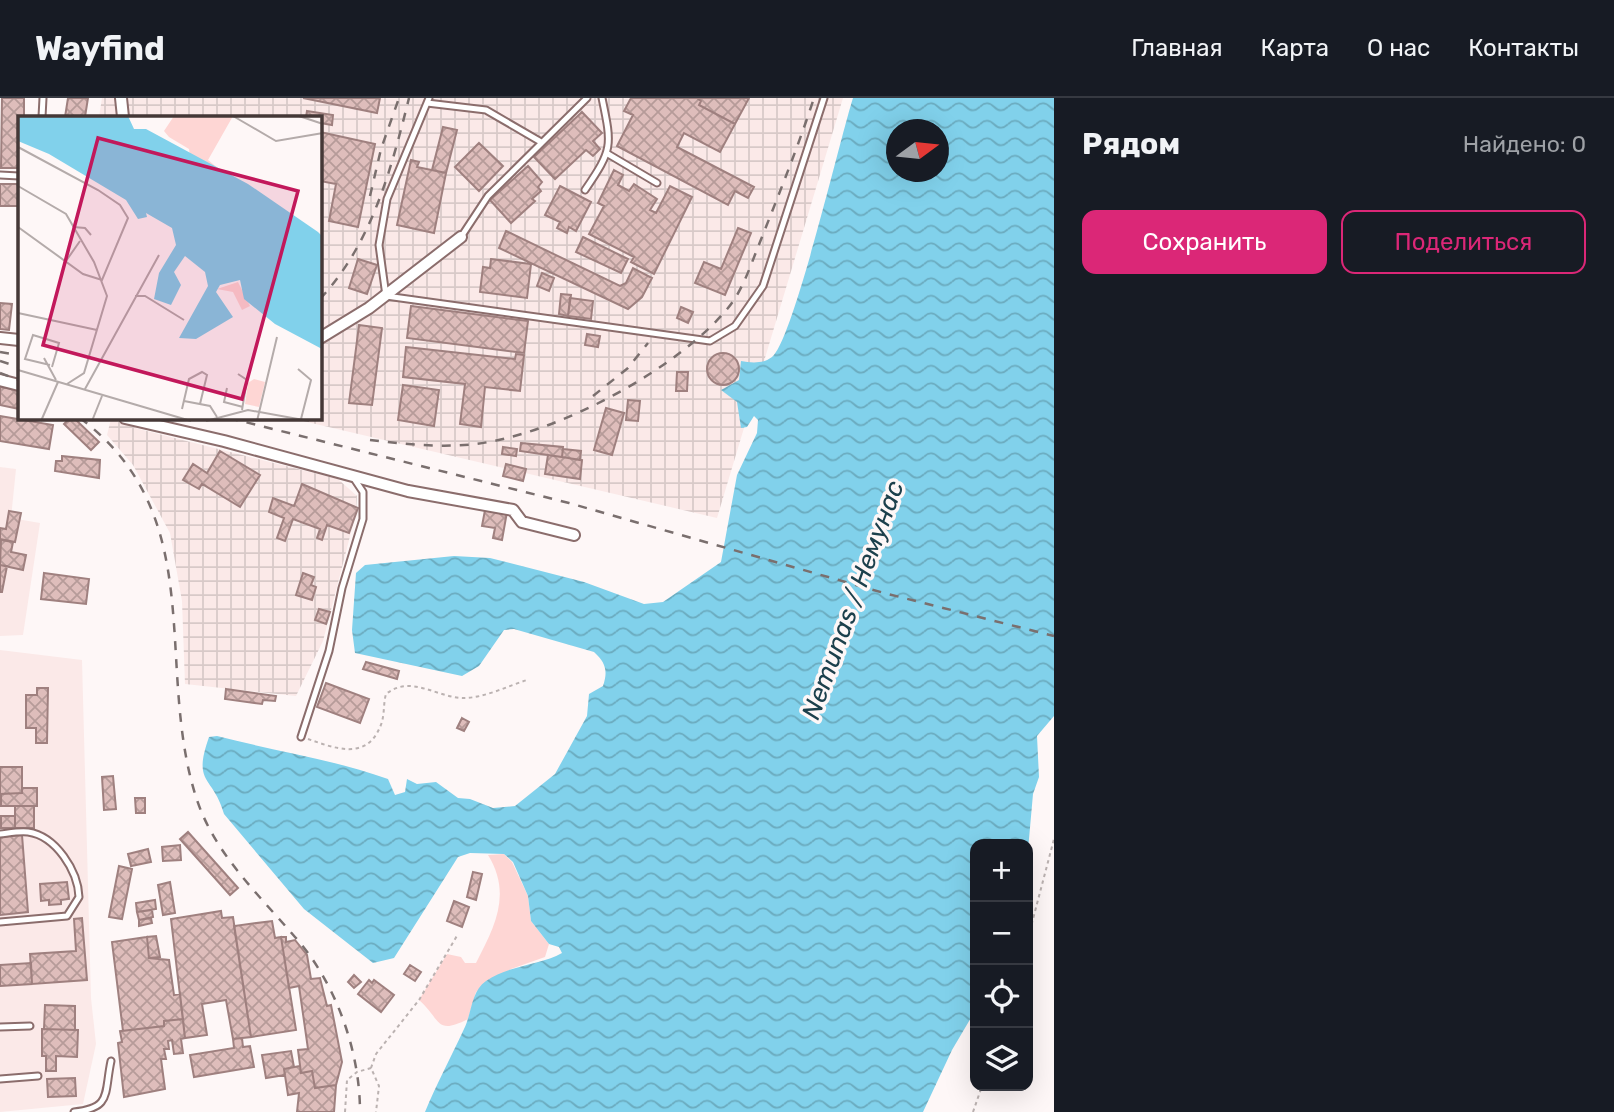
<!DOCTYPE html>
<html lang="ru">
<meta charset="utf-8">
<style>
:root{--surface:#171b24;--page:#20242c;--text:#f1f3f6;--muted:#9ea1a6;--line:#363941;--accent:#db2777}
body{margin:0;font-family:Rubik,sans-serif;background:var(--page);color:var(--text)}
.controls{position:absolute;right:21px;bottom:21px;display:grid;overflow:hidden;border-radius:14px;box-shadow:0 7px 28px #0002}
.controls button{width:63px;height:63px;display:grid;place-items:center;padding:0;border:0;border-bottom:2px solid var(--line);background:var(--surface);color:var(--text);font:35px sans-serif}
.compass{position:absolute;left:886px;top:21px;width:63px;height:63px;border-radius:50%;background:var(--surface);box-shadow:0 7px 28px #0002;rotate:75deg}
.list{margin:0;padding:0;list-style:none}
h2{display:flex;justify-content:space-between;align-items:center;height:91px;margin:0;padding:0 28px;font-size:30px}
h2 small{font-size:23px;font-weight:400;color:var(--muted)}
.actions{display:flex;gap:14px;padding:21px 28px}
.actions a{flex:1;padding:16px 0;border:2px solid var(--accent);border-radius:14px;text-align:center;font-size:24px;color:var(--accent)}
.actions .main{background:var(--accent);color:#fff}
.icon{flex:none;width:38px;height:38px;fill:none;stroke:currentColor;stroke-width:2;stroke-linecap:round;stroke-linejoin:round}
.map{position:relative;flex:none;width:1054px;height:1014px;overflow:hidden}
header{display:flex;align-items:center;gap:42px;box-sizing:border-box;height:98px;padding:0 35px;background:var(--surface);border-bottom:2px solid var(--line)}
header strong{font-size:33px}
nav{display:flex;gap:38px;margin-inline-start:auto;font-size:24px}
main{display:flex}
aside{flex:1;background:var(--surface)}
.map>svg:first-child{display:block}
.built{fill:#fbe9e8}
.industrial{fill:url(#industrial-grid)}
.green{fill:#fed6d4}
.water{fill:url(#water-waves);fill-rule:evenodd}
.building{fill:url(#building-cross-hatch);stroke:#9f807f;stroke-width:2}
.lines{fill:none;stroke-linecap:round;stroke-linejoin:round}
.service-casing{stroke:#8b6d6c;stroke-width:9}
.minor-casing{stroke:#8b6d6c;stroke-width:14}
.path{stroke:#bbb2b1;stroke-width:2;stroke-dasharray:3.5 3.5;stroke-linecap:butt}
.service{stroke:#fff;stroke-width:5}
.minor{stroke:#fff;stroke-width:10}
.rail{stroke:#7a6f6e;stroke-width:2.5;stroke-dasharray:9 9;stroke-linecap:butt}
.labels{text-anchor:middle;dominant-baseline:central;stroke-width:7;stroke-linejoin:round;paint-order:stroke}
.water-label{font-size:26px;font-style:italic;fill:#1c404c;stroke:#fef7f7}
.inset-road{fill:none;stroke:#b4abaa;stroke-width:2}
.view{fill:#c2185b;fill-opacity:0.15;stroke:#c2185b;stroke-width:3.5}
.inset-edge{fill:none;stroke:#453837;stroke-width:3.5}
</style>
<header>
<strong>Wayfind</strong>
<nav><a>Главная</a><a>Карта</a><a>О нас</a><a>Контакты</a></nav>
</header>
<main>
<div class="map">
<svg width="1054" height="1014" viewBox="0 0 1054 1014">
<defs>
<pattern id="industrial-grid" width="8" height="8" patternUnits="userSpaceOnUse" patternTransform="scale(1.75)"><rect width="8" height="8" fill="#fbe9e8"/><path d="M0 4h8M4 0v8" fill="none" stroke="#d8c9c8"/></pattern>
<pattern id="water-waves" width="16" height="10" patternUnits="userSpaceOnUse" patternTransform="scale(1.75)"><rect width="16" height="10" fill="#81d1eb"/><path d="M0 5q4-4 8 0t8 0" fill="none" stroke="#6babbf"/></pattern>
<pattern id="building-cross-hatch" width="8" height="8" patternUnits="userSpaceOnUse" patternTransform="scale(1.75)"><rect width="8" height="8" fill="#debdbb"/><path d="M0 0l8 8M0 8l8-8" fill="none" stroke="#b69b99"/></pattern>
</defs>
<rect width="100%" height="100%" fill="#fef7f7"/>
<!-- built -->
<path class="built" d="M0,369L16,371L11,420L40,425L23,537L0,538Z
M0,552L82,562L91,900L96,946L83,1006L0,1014Z"/>
<!-- industrial -->
<path class="industrial" d="M102,0H843L717,420L290,320H320V19H99Z
M111,321L139,331L338,381L357,398L356,415L323,543L296,598L185,586L182,503L170,435L133,367L107,337Z"/>
<!-- green -->
<path class="green" d="M504,756L512,764L528,798L531,823L549,846L545,859L511,871L476,894L468,921C435,938 441,921 419,902L447,856L461,859L465,865H476C495,828 512,796 488,757Z"/>
<!-- water -->
<path class="water" d="M853,0H1054V618L1037,638L1039,679L1033,696L1028,752V746H975V913L952,952L923,1014H425C437,985 451,959 464,931C472,915 471,893 486,883C509,867 541,867 562,855L559,849L549,846L531,823L528,798L513,764L504,756L470,755L458,759L394,860L373,865L304,811L224,716C213,677 192,687 209,639L217,638C274,653 332,661 388,681L395,697L405,694L407,681L417,686L436,684L458,700L470,701L493,710L515,708L555,676L587,618L589,596L603,588C608,573 606,565 594,554L514,531L504,532L479,568L462,578L355,555L352,532L356,475L365,467L454,458L490,460L584,484L644,506L663,504L721,464L737,377L757,335L758,322L754,318L747,329L741,330L737,304L721,292L739,282L741,263C751,265 763,266 772,259C793,243 840,41 853,0ZM897,32H939V74H897Z"/>
<!-- building -->
<path class="building" d="M2,0H24V19H19V70H1Z
M68,0H88L85,19H65Z
M303,0H380L377,15Z
M631,0H697L701,3L699,7L735,26L720,54L684,35L677,49L754,89L748,100L735,93L728,107L617,48L633,17L624,13Z
M697,0H749L735,26L699,7L701,3Z
M307,13L333,17L332,27L320,25V19H306Z
M582,14L602,35L593,43L600,51L593,58L586,52L555,81L534,59Z
M443,29L457,32L446,75L432,72Z
M320,34L375,46L358,129L329,123L336,86L320,83Z
M479,45L503,68L479,93L455,69Z
M411,62L419,64L417,69L446,75L434,135L397,127Z
M528,68L542,84L538,89L541,93L532,101L535,103L511,125L490,102Z
M614,72L623,77L618,87L629,93L634,86L657,101L650,112L656,115L670,88L692,99L654,176L631,164L634,159L589,136L604,108L598,105Z
M0,86H19V108H0Z
M560,88L591,104L576,133L569,129L567,135L557,130L560,124L545,117Z
M738,130L751,135L725,197L695,185L704,164L721,171Z
M506,133L620,188L626,185L633,170L652,180L642,199L628,211L499,150Z
M583,139L628,161L621,175L576,154Z
M358,161L377,167L367,196L349,190Z
M491,161L531,166L527,200L480,194L483,169L490,170Z
M542,175L554,180L549,193L537,188Z
M561,196L571,197L568,218L559,216Z
M570,200L593,203L591,221L568,218Z
M0,205L12,206L9,232L0,231Z
M411,208L528,223L524,255L407,240Z
M681,209L693,214L688,225L677,220Z
M359,227L382,230L372,307L349,305Z
M587,236L600,238L598,249L585,247Z
M406,249L515,261L516,256L524,257L520,293L485,289L481,329L460,326L465,286L403,279Z
M707 271a16 16 0 1 1 32 0a16 16 0 1 1-32 0Z
M677,274H688L687,293H676Z
M403,287L439,292L434,328L398,322Z
M0,289L19,292V311L0,307Z
M628,302L640,303L638,323L626,322Z
M606,310L624,315L612,357L594,352Z
M0,318L53,327L49,351L0,343Z
M70,320H74L99,344L91,352L64,326Z
M521,345L563,349L562,359L520,353Z
M503,349L517,351L516,358L502,356Z
M563,351L581,353L580,362L562,359Z
M220,353L260,377L240,409L202,386L199,391L183,382L193,366L207,375Z
M548,357L582,362L580,381L545,376Z
M62,358L100,362L99,380L55,373L56,363H62Z
M506,366L526,371L523,383L503,378Z
M302,386L358,410L349,435L327,427L322,442L317,440L320,431L293,421L285,443L277,440L284,420L269,414L273,400L294,408Z
M485,412L507,414L502,442L493,440L495,430L482,428Z
M9,413L21,415L15,444L0,441V430L6,431Z
M1,442L13,444L11,454L26,457L23,472L0,467Z
M0,467L7,468L2,494H0Z
M44,475L89,481L86,506L41,501Z
M303,475L314,479L311,487L316,489L312,502L296,497Z
M319,511L330,514L326,526L315,522Z
M366,564L399,573L397,581L363,571Z
M326,585L369,601L360,625L317,609Z
M37,590H48L47,645H36V630H26V597H37Z
M226,591L276,598L275,603L263,602L262,606L225,601Z
M462,620L469,624L464,633L457,630Z
M0,669H22V695L0,696Z
M113,678L116,711L104,712L102,679Z
M22,690H37V708H1V696L22,695Z
M135,700H145V715H136Z
M15,708H34V730H15Z
M1,718H15V730H1Z
M188,734L238,790L230,797L180,741Z
M22,737L28,814L0,817V739Z
M180,747L181,762L163,763L162,749Z
M148,751L151,764L131,768L128,756Z
M119,768L132,771L122,821L109,819Z
M473,774L482,776L476,802L467,799Z
M67,784L69,801L61,802V806L49,807V802L41,803L40,786Z
M170,784L175,815L163,817L158,787Z
M155,802L156,811L137,814L136,805Z
M454,803L469,809L462,829L447,823Z
M152,812L153,819L139,822L137,814Z
M221,813L222,820L233,819L251,939L233,941L226,902L202,906L207,937L185,940L171,821Z
M82,820L87,882L32,886L30,856L76,853L74,821Z
M151,820L152,825L139,828V822Z
M272,823L275,840L281,839L296,932L251,939L234,828Z
M156,838L160,859L149,860L147,839Z
M147,839L149,860L169,862L174,897L180,896L183,921L164,923V928L123,933L112,844Z
M281,839H286V844L295,842L307,857L311,881L320,880L327,908L331,907L342,964L336,987L315,990L312,973L301,975L298,952L308,951L299,888L289,890Z
M31,865L32,886L0,888V867Z
M410,867L421,874L415,883L404,876Z
M354,877L361,884L354,890L348,884Z
M369,882L372,885L374,882L394,897L381,914L358,896Z
M45,907L75,908V932L44,931Z
M183,921L185,940L181,941L183,955L174,956L172,942L168,943L169,951H164L166,961H161L165,991L124,999L118,945L122,944L120,933L164,928V923Z
M42,931L78,932L77,959L56,958V973H46V958H42Z
M242,940L243,949L250,948L254,969L194,979L190,957L234,950L233,941Z
M291,953L294,969L284,971L285,977L266,980L262,957Z
M300,968L301,975L312,973L315,990L336,987L334,1014H297L299,995L288,997L284,971Z
M75,980L76,998L48,999L47,981Z"/>
<g class="lines">
<defs>
<path id="service" d="M429,0L387,101L379,147L386,198L710,243L735,228L763,188L824,0
M427,5L486,12L541,44
M42,19L43,0
M608,56L657,85
M0,77L19,78
M585,92C613,51 612,48 602,0
M461,139L488,98L587,0
M301,639L329,553L342,490L363,421V394L355,382
M0,736C9,735 19,733 28,734C56,738 78,773 79,799L67,818L0,824
M0,929L30,928
M0,981L38,978
M74,1014C112,1010 104,996 111,963"/>
<path id="minor" d="M121,0L123,19
M0,240L19,242
M320,240L369,210L461,139
M0,282L19,287
M125,320L224,343L408,393L513,412L522,424L574,437"/>
</defs>
<!-- service casing -->
<use href="#service" class="service-casing"/>
<!-- minor casing -->
<use href="#minor" class="minor-casing"/>
<!-- path -->
<path class="path" d="M308,641C334,650 366,663 380,629C385,619 383,606 386,596C411,576 437,600 464,600C484,600 508,588 527,582
M1028,840L1054,741
M371,970L376,956L419,902L458,836
M345,1014L347,982L357,974L371,970L379,988L376,1014
M973,1014L982,988"/>
<!-- service -->
<use href="#service" class="service"/>
<!-- minor -->
<use href="#minor" class="minor"/>
<!-- rail -->
<path class="rail" d="M370,98L381,51L399,0
M320,201C372,145 391,72 409,0
M0,254L19,257
M0,263L19,269
M0,275L19,282
M593,298L628,270L648,245
M80,320C212,419 153,569 197,702C215,756 259,797 295,839C336,885 360,953 360,1014
M229,320L569,405L884,495L1054,538
M370,342C404,346 440,350 475,346C555,337 677,272 728,210C743,192 751,166 760,144C779,96 798,49 814,0"/>
</g>
<g class="labels">
<!-- water labels -->
<g class="water-label">
<text transform="translate(853 502) rotate(-70)">Nemunas / Немунас</text>
</g>
</g>
<!-- overview -->
<g transform="translate(18 18)">
<rect width="304" height="304" fill="#fef7f7"/>
<path d="M156,0H215L190,44L201,53L172,40L171,33L151,21L146,15ZM220,166L232,190L224,194L215,176L199,173Z" fill="#fed6d4"/>
<path d="M236,263L247,266L241,291L227,288L230,267Z" fill="#fed6d4"/>
<path d="M0,0H110L116,13H128L230,68L300,116L304,120V233L257,208L226,183L222,164L202,169L198,176L215,201L178,223L161,222L190,170L187,156L167,140L156,156L163,169L153,189L136,183L141,157L158,129L154,112L128,97L129,101L120,103L108,84L31,38L0,25Z" fill="#81d1eb"/>
<path class="inset-road" d="M215,0L258,25L305,17M281,0L305,8M0,31L80,74L102,89L110,102L84,164L65,158L0,111M0,70L48,98L76,146L89,180L66,257L49,268M55,111L67,112L73,119M48,145L62,125M117,180H127L166,204M0,197L79,214M26,242L38,264M32,249L7,243L15,219L41,227L34,251M280,253L293,264L283,303M0,254L173,305M220,258L229,264L224,294M209,272L206,286L225,291M67,273L141,139M166,285L192,290L199,301M164,293L171,263L184,256L189,259L182,288M23,305L40,266M74,305L84,280M188,305L230,294L291,305M239,305L259,221"/>
<path class="view" d="M80,22L280,75L224,283L25,229Z"/>
<rect width="304" height="304" class="inset-edge"/>
</g>
</svg>
<div class="controls">
<button>+</button>
<button>−</button>
<button><svg class="icon" aria-label="locate" viewBox="0 0 24 24"><circle cx="12" cy="12" r="6"/><path d="M12 2v4M12 18v4M2 12h4M18 12h4"/></svg></button>
<button><svg class="icon" aria-label="layers" viewBox="0 0 24 24"><path d="M12 4l9 5-9 5-9-5zM3 14l9 5 9-5"/></svg></button>
</div>
<svg class="compass" viewBox="-18 -18 36 36"><path d="M0-13l5 13h-10z" fill="#e53935"/><path d="M0 13l5-13h-10z" fill="#9ea1a6"/></svg>
</div>
<aside>
<h2>Рядом<small>Найдено: 0</small></h2>
<ul class="list">
</ul>
<div class="actions"><a class="main">Сохранить</a><a>Поделиться</a></div>
</aside>
</main>
